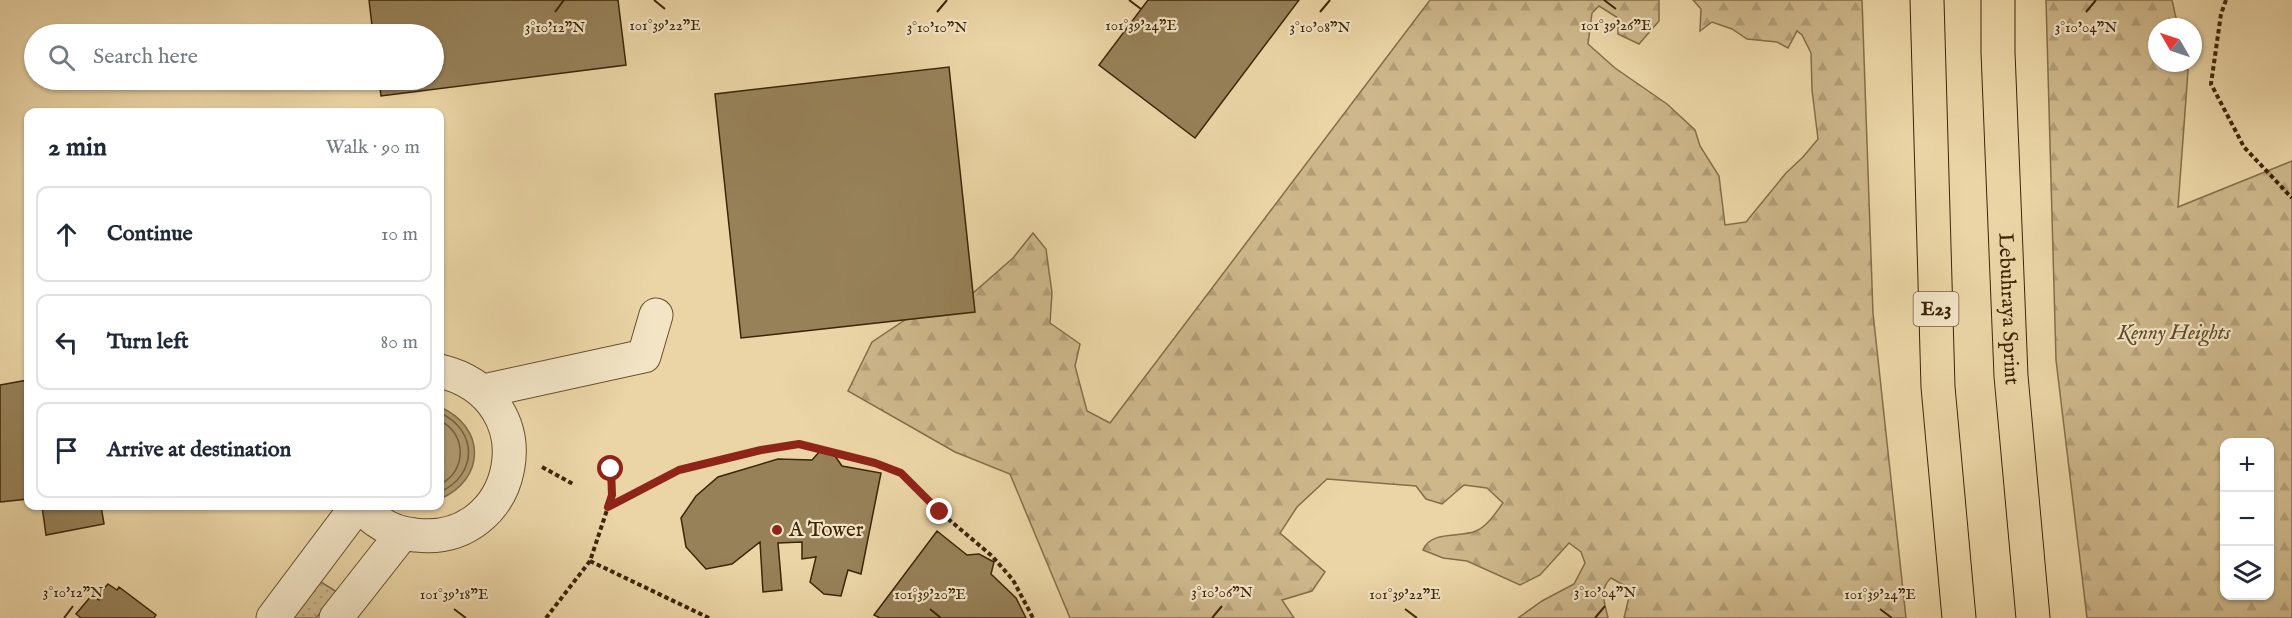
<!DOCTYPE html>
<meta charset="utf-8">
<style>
:root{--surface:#fff;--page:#f6f6f7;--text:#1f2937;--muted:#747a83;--line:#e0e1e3}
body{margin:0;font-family:"IM FELL English",serif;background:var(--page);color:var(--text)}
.controls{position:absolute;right:18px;bottom:18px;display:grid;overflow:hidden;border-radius:12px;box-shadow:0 2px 4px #0004}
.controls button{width:54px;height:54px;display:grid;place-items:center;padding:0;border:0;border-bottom:2px solid var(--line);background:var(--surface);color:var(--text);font:30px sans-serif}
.compass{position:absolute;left:2148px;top:18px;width:54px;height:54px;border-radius:50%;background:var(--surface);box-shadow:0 2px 4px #0004;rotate:309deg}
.stop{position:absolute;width:18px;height:18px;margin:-14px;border:4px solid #8f2418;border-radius:50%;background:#fff}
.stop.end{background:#8f2418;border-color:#fff;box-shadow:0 2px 6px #0008}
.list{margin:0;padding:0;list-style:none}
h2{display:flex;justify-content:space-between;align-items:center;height:78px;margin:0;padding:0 24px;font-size:26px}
h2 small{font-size:20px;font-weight:400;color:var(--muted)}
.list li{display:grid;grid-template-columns:39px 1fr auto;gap:18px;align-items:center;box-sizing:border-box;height:96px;margin:0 12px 12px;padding:0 12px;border:2px solid var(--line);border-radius:12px}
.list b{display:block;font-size:22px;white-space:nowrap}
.list em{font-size:20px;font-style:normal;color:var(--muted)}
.icon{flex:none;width:33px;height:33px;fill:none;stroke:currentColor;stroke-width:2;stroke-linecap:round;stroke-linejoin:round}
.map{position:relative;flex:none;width:2292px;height:618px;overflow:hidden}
.search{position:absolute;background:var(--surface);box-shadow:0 2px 4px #0004;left:24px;top:24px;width:420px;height:66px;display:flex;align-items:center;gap:15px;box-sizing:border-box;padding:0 21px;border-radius:33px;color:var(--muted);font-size:22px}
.panel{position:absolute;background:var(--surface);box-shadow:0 2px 4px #0004;left:24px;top:108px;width:420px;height:402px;border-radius:12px}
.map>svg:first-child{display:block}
.grass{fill:url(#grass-dots);stroke:#856e48;stroke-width:1.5}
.forest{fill:url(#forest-firs);stroke:#856e48;stroke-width:1.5;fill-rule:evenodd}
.water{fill:#b09970;stroke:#826b46;stroke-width:1.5}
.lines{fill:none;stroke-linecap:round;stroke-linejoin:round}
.shore{stroke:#765f3b;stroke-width:1.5}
.building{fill:#978159;stroke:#3d2506;stroke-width:1.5}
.minor-casing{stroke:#68512e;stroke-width:35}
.highway-casing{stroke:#3d2506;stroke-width:35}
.path{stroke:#3d2506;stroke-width:4;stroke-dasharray:4.5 3;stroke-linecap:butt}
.minor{stroke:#f2e4c5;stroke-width:33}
.highway{stroke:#ebd5a6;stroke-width:33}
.route{stroke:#8f2418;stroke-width:8}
.ticks{fill:none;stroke:#3d2506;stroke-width:2}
.poi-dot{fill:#8f2418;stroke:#f2e4c5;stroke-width:2}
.labels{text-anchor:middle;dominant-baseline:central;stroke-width:4.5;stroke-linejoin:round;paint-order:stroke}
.shield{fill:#f2e4c5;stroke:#735e3f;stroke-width:1.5}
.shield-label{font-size:20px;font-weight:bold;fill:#3d2506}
.street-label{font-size:21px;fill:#3d2506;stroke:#f2e4c5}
.park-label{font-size:21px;font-style:italic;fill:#614a27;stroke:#f2e4c5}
.poi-label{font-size:21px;fill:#3d2506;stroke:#f2e4c5;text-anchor:start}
.ticks-label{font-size:15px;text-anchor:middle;fill:#3d2506;stroke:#f2e4c5;stroke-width:4.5;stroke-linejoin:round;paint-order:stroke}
</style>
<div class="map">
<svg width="2292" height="618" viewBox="0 0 2292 618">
<defs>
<pattern id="grass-dots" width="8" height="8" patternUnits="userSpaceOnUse" patternTransform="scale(1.5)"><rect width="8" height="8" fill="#cdb78b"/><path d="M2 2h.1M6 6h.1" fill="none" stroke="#b19d76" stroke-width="1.8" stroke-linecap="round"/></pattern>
<pattern id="forest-firs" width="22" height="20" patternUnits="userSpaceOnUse" patternTransform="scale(1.5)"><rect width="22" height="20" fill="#cdb78b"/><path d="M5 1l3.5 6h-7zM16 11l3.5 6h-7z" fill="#b19d76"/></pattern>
</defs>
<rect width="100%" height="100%" fill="#ebd5a6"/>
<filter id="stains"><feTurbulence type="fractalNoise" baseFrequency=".00333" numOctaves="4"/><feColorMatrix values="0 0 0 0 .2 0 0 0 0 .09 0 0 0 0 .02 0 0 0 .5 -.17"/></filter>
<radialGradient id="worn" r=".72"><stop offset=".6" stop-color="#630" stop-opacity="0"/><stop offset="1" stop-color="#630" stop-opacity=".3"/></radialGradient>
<!-- grass -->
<path class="grass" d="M316,579L337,592L316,618H285Z"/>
<!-- forest -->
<path class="forest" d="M1430,0H1659V21L1639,44L1618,34V18L1599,6L1592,13L1588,44L1615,68L1667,104L1695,130L1700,146L1719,176L1725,225L1746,222L1786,173L1803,157L1818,139L1812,90L1811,53L1802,35L1797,31L1788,48L1777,42L1747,39L1732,29L1712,22L1700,31L1701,9L1693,0H1862L1873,313L1906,618H1624L1631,589L1611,578C1598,590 1605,603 1608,618H1518L1542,601L1574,584L1585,563L1581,552L1569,543L1540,575L1520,585L1467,561L1443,558L1423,550C1431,530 1460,538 1476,531C1488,526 1496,512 1503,503L1487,488L1464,485L1442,504L1426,499L1416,486L1327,479L1297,507L1280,533L1325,572L1312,591L1282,600L1294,618H1070L1010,474L955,452L848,391L872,342L908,318L934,313L973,293L1013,258L1033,233L1046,249L1052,293L1050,323L1080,344L1075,366L1087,411L1110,423Z
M2046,0H2172L2178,27H2157V63H2186L2188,71L2178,207L2292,161V618H2087L2056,360ZM2224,442H2270V596H2224Z"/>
<!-- water -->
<path class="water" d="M440,407C486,427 486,479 440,499Z"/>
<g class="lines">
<!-- shore -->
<path class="shore" d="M440,413C478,430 478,475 440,492
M440,421C467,433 467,472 440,484"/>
</g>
<!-- building -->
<path class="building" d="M369,0H618L626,65L381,96L379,80H434V34H373Z
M1148,0H1299L1195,138L1099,65Z
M949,67L975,312L741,338L715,94Z
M28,380V499L0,502V385Z
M820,451L835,456L842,466L881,473L861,574L848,570L841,596L824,594L810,582L816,557L802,559V542L778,543L782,590L763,592L760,542L732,564L706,569L686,547L681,518L696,496L718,477L778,459L812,460Z
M42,506H101L104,524L46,535Z
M937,531L967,555L979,554L994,562L991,574L1016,598L1026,618H880L874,615Z
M108,584L117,590L119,587L156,615L154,618H81L76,614L92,595L99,600L102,597L100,593Z"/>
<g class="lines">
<defs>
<path id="minor" d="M483,391L644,356L656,315
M361,506C366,511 371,517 377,521C388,529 402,534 415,535C518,548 551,398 440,371
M273,618L357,506
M336,618L402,534"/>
<g id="highway">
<path d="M1927,0L1938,387L1959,618"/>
<path id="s1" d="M1998,0V52L2011,376L2033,618"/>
</g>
</defs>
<!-- minor casing -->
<use href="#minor" class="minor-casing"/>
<!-- highway casing -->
<use href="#highway" class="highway-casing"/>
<!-- path -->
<path class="path" d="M2226,0L2221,14L2211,84L2244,147L2292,198
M542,467L573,484
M608,507L679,469L761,450L799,444L835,452L875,463L901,473L940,512L992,556L1013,580L1033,618
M590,561L709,618
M546,618L590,561L612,495L611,469"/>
<!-- minor -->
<use href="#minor" class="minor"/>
<!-- highway -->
<use href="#highway" class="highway"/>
</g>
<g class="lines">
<!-- route -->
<path class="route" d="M611,469L612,495L608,507L679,470L761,450L799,444L875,463L901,473L940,512"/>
</g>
<!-- ticks -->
<path class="ticks" d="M654,0L665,9M1129,0L1141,9M1604,0L1616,9M555,12L564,0M937,12L947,0M1320,12L1330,0M2086,12L2096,0M454,609L466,618M930,609L941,618M1405,609L1417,618M1880,609L1892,618M64,618L73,606M1212,618L1222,606M1595,618L1605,606"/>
<!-- markers -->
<circle class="poi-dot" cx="777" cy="530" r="6"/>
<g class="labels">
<!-- shield labels -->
<rect class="shield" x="1913.5" y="292" width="45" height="34" rx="4.5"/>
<g class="shield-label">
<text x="1936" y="309">E23</text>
</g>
<!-- street labels -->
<g class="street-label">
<text stroke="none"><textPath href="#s1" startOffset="309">Lebuhraya Sprint</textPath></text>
</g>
<!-- park labels -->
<g class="park-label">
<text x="2174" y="333">Kenny Heights</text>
</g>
<!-- poi labels -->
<g class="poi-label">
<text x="789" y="530">A Tower</text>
</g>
</g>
<g class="ticks-label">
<text x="665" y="30">101°39'22"E</text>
<text x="1141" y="30">101°39'24"E</text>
<text x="1616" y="30">101°39'26"E</text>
<text x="555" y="32">3°10'12"N</text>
<text x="937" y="32">3°10'10"N</text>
<text x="1320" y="32">3°10'08"N</text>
<text x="2086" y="32">3°10'04"N</text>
<text x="73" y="597">3°10'12"N</text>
<text x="1222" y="597">3°10'06"N</text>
<text x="1605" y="597">3°10'04"N</text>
<text x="454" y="599">101°39'18"E</text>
<text x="930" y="599">101°39'20"E</text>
<text x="1405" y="599">101°39'22"E</text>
<text x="1880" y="599">101°39'24"E</text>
</g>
<rect width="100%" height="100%" filter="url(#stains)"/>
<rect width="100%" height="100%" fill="url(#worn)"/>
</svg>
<div class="controls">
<button>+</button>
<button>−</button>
<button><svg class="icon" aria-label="layers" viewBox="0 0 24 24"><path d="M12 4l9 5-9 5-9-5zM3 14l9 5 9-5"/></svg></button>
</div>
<svg class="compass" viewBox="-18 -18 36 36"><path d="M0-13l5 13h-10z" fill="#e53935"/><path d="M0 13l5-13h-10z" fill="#747a83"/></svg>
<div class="stop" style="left:611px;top:469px"></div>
<div class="stop end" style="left:940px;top:512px"></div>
<div class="search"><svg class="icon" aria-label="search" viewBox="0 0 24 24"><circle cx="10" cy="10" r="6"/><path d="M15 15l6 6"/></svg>Search here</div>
<section class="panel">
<h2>2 min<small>Walk · 90 m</small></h2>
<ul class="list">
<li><svg class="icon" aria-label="ahead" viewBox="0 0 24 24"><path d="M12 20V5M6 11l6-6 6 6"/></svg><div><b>Continue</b></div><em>10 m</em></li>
<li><svg class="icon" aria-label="left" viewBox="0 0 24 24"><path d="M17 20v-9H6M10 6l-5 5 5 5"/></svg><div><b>Turn left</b></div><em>80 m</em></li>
<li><svg class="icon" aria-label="arrive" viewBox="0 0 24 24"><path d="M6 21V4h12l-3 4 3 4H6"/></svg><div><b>Arrive at destination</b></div></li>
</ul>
</section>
</div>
